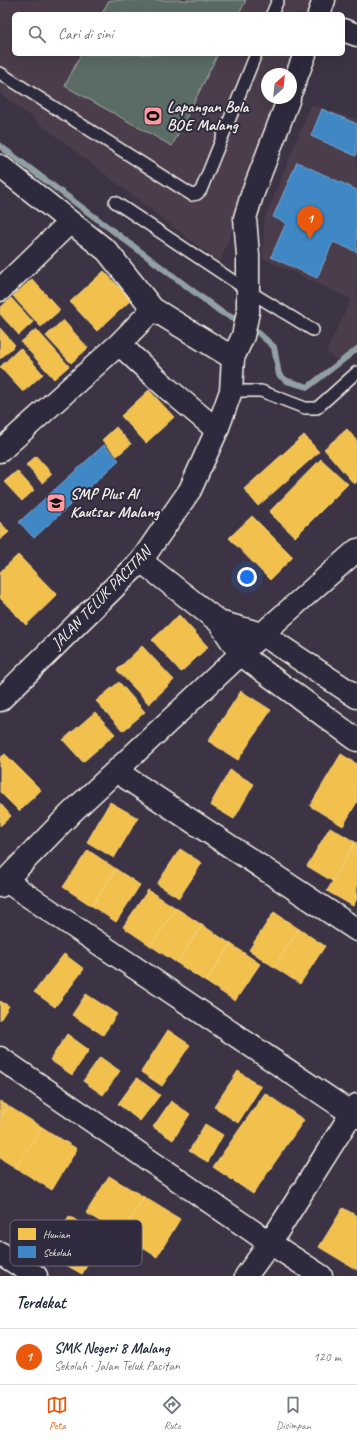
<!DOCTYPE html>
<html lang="id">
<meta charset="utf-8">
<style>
:root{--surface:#fff;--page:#f2f2f3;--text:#1f2937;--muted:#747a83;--line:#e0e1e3;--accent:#ea580c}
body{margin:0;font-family:Caveat,sans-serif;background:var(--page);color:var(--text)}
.compass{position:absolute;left:261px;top:68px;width:36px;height:36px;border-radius:50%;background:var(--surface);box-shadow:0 4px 16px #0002;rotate:27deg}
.you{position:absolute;left:247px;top:577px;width:14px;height:14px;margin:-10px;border:3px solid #fff;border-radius:50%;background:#1a73e8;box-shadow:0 0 0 6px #1a73e833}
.badge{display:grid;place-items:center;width:26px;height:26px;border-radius:50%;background:var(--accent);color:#fff;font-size:13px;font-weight:700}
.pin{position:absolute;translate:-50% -33px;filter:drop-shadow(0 1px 2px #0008)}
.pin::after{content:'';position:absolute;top:21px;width:14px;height:12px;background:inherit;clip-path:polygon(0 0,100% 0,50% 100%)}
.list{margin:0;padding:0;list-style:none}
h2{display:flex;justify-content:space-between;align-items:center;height:52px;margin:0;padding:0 16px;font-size:17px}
h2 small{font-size:13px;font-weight:400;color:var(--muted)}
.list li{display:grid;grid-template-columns:26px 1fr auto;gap:12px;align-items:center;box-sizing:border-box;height:56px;padding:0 16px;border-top:1px solid var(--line)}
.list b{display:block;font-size:15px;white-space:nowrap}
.list p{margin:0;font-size:13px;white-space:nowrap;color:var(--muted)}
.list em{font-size:13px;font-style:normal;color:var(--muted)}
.icon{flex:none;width:22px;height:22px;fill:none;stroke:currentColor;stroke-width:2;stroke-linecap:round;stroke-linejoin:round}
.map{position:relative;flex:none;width:357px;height:1276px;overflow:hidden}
.search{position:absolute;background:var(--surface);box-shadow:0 4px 16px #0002;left:12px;right:12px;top:12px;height:44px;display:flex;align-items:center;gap:10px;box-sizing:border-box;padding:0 14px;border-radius:6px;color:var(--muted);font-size:15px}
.sheet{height:108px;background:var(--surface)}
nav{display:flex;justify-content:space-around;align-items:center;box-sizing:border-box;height:56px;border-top:1px solid var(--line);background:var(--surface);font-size:11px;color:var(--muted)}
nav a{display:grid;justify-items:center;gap:2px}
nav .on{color:var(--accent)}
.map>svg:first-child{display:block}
.built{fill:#4b3e4c}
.green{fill:#5a6c65;stroke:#a7aea6}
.homes{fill:#f2c14e;stroke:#f3cf7c}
.schools{fill:#3f88c5;stroke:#75a8d0}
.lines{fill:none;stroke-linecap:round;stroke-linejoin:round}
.stream{stroke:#929fa5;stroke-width:6}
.service-casing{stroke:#f4f1e8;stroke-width:14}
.minor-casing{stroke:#f4f1e8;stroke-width:25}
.tertiary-casing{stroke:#f4f1e8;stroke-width:25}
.service{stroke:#2f2a3d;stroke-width:11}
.minor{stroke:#2f2a3d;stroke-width:22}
.tertiary{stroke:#2f2a3d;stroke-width:22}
.labels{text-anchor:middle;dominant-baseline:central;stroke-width:4;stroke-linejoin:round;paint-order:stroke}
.poi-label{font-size:16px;font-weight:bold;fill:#f4f1e8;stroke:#2f2a3d;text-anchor:start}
.street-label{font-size:16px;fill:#f4f1e8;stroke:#2f2a3d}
.key{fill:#2f2a3d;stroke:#6a6670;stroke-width:1}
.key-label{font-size:11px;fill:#f4f1e8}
</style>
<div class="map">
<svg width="357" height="1276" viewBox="0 0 357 1276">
<rect width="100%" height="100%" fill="#3c3344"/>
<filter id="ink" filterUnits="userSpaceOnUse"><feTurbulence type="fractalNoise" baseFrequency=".025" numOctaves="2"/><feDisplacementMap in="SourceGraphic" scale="8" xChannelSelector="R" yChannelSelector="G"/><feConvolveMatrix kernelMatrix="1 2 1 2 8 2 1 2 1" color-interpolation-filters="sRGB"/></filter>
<g filter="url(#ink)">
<!-- built -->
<path class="built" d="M0,0H317L312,14H14V54H297L290,74H267V98H281L220,263L0,93Z
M311,105L357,120V344L336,360L326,352L351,299L263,258L264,220Z"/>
<!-- green -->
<path class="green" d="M109,0H246L239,14H102Z
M81,54H218L172,146L65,86Z"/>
<!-- homes -->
<path class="homes" d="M104,271L131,300L97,331L70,302Z
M32,279L60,310L41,327L13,296Z
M11,298L33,322L19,335L0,314V308Z
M63,320L88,348L71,363L46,336Z
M0,328L15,345L0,359Z
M36,329L69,366L54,379L21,342Z
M20,348L43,374L23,392L0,367Z
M149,390L174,417L146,443L121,416Z
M116,427L131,444L117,456L102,440Z
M347,429L357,441V482L354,484L324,449Z
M304,435L319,452L258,506L244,489Z
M36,456L52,474L42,483L26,465Z
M321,459L348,484L295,537L269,512Z
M17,471L34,490L22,501L4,482Z
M252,516L293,557L270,580L229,538Z
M0,522L9,532L0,540Z
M18,555L57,595L26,625L0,598V572Z
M179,615L208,647L181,672L152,640Z
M142,646L174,680L149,704L117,670Z
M119,682L145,712L123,731L96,701Z
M241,691L271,710L238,760L208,741Z
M95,712L115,734L83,762L63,740Z
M5,754L41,790L19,811L0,792V758Z
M341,754L357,764V802L343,826L310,806Z
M230,770L254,784L234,819L210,805Z
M110,802L138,818L114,858L87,842Z
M0,803L11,816L0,826Z
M330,827L355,842L332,881L307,866Z
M355,842L357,843V899L353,906L327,891Z
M180,849L202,863L179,898L157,884Z
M88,850L116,869L92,906L63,887Z
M116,869L140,885L116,922L92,906Z
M148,890L176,908L151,946L123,927Z
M176,908L202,925L177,963L151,946Z
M274,912L299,929L274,967L249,950Z
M202,925L231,944L206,982L177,963Z
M299,929L325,946L300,984L274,967Z
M231,944L260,964L235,1001L206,982Z
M64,954L84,969L55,1007L34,992Z
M86,994L117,1014L103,1035L72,1015Z
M0,1001L9,1006L0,1020Z
M168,1030L190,1045L162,1086L141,1072Z
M67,1034L89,1050L72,1075L50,1060Z
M100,1057L120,1071L103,1095L83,1081Z
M238,1071L261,1087L238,1123L214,1107Z
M137,1078L160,1095L140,1121L118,1104Z
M265,1093L304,1120L253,1194L213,1167Z
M0,1101L8,1106L0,1118Z
M171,1101L190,1114L173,1140L153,1127Z
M8,1106L42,1127L16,1168L0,1158V1118Z
M205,1124L223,1135L208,1162L189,1151Z
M42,1127L77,1149L52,1190L16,1168Z
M109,1176L144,1197L121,1234L86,1213Z
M144,1197L180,1219L157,1257L121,1234Z
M343,1208L357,1216V1270L319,1247Z
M69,1216L104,1237L82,1274L47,1254Z"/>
<!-- schools -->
<path class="schools" d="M322,109L357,124L356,156L311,136Z
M297,162L357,190V252L333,242L317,278L271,257L286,223L273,217Z
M104,445L119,460L34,538L19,522Z"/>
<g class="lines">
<!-- stream -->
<path class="stream" d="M0,146L221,312L253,328L274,347L279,375L287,381L308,387L357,349"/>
<defs>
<path id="service" d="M272,14L278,0
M0,73L192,195L197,194L201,190L256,54
M115,202L247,290L313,330
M231,391H261L305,408H317L357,372"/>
<path id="minor" d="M343,30L357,35
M0,166L107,251L153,309L233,358
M0,290L70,222
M119,344L168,389L217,430
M0,451L119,344L153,309
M141,561L219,622L240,654L357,740
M219,622L262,634L357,697
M116,771L357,930
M6,881L357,1117
M0,886L71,813L262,634L357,550
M0,1058L270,1243L321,1276
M0,1253L36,1276
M246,1276L270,1243L357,1105"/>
<path id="tertiary" d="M319,14L324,0
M291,91L305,54
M0,700L141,561L190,490L217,430L231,391L233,358L243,336L248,312V255L245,218L252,195L289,98"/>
</defs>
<!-- service casing -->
<use href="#service" class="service-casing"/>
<!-- minor casing -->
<use href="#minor" class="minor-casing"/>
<!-- tertiary casing -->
<use href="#tertiary" class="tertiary-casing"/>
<!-- service -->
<use href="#service" class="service"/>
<!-- minor -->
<use href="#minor" class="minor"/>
<!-- tertiary -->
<use href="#tertiary" class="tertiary"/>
</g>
</g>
<!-- icons -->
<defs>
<symbol id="stadium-square" viewBox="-11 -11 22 22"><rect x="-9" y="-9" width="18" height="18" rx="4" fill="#ff9aa2" stroke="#2f2a3d"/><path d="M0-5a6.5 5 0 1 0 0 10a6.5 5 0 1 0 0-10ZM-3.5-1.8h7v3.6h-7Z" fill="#111"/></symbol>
<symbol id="school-square" viewBox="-11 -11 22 22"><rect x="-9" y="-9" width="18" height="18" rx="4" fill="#ff9aa2" stroke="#2f2a3d"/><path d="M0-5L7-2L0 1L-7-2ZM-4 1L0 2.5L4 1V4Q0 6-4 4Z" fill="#111"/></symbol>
</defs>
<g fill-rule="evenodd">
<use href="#stadium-square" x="142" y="105" width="22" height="22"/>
<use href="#school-square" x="45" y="492" width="22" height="22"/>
</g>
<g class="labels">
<!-- poi labels -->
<g class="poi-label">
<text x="167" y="107">Lapangan Bola<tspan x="167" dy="18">BOE Malang</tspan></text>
<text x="70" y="494">SMP Plus Al<tspan x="70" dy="18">Kautsar Malang</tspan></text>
</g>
<!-- street labels -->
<g class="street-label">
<text transform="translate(101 598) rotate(-46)">JALAN TELUK PACITAN</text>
</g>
</g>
<!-- legend -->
<rect x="10" y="1220" width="132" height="46" rx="6" class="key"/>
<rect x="18" y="1228" width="18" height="12" fill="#f2c14e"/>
<rect x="18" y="1246" width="18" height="12" fill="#3f88c5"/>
<g class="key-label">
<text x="43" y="1238">Hunian</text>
<text x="43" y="1256">Sekolah</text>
</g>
</svg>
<svg class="compass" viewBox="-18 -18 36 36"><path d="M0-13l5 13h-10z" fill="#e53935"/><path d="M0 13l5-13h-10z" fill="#747a83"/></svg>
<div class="you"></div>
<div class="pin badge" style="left:310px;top:239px">1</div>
<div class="search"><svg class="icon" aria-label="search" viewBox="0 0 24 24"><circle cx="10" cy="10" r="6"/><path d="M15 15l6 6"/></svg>Cari di sini</div>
</div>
<section class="sheet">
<h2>Terdekat<small></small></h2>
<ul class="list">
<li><span class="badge">1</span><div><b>SMK Negeri 8 Malang</b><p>Sekolah · Jalan Teluk Pacitan</p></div><em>120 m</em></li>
</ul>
</section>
<nav>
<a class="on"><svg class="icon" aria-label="map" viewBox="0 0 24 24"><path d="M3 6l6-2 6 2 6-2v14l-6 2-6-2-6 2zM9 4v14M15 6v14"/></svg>Peta</a>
<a><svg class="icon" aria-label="directions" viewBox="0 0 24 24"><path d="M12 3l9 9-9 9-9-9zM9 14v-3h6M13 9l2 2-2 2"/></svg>Rute</a>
<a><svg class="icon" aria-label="saved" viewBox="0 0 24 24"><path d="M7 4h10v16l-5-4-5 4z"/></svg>Disimpan</a>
</nav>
